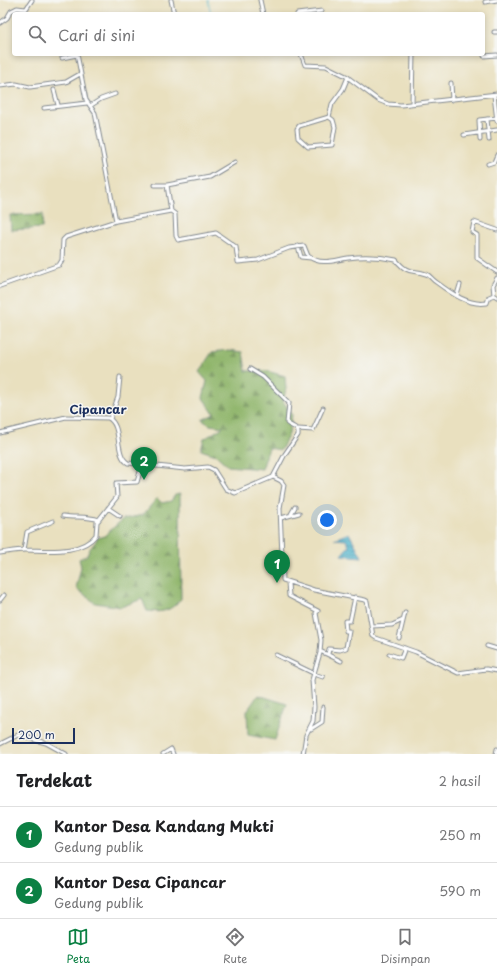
<!DOCTYPE html>
<html lang="id">
<style>
:root{--surface:#fff;--page:#f2f2f2;--text:#202124;--muted:#757577;--line:#e0e0e0;--accent:#0b8043}
body{margin:0;font-family:"Playpen Sans",sans-serif;background:var(--page);color:var(--text)}
.scale{position:absolute;left:12px;bottom:10px;width:63px;box-sizing:border-box;padding-left:4px;border:2px solid #1b2f5e;border-top:0;font-size:11px;line-height:14px;white-space:nowrap;color:#1b2f5e;-webkit-text-stroke:3px #f6f6f2;paint-order:stroke}
.you{position:absolute;left:327px;top:520px;width:14px;height:14px;margin:-10px;border:3px solid #fff;border-radius:50%;background:#1a73e8;box-shadow:0 0 0 6px #1a73e833}
.badge{display:grid;place-items:center;width:26px;height:26px;border-radius:50%;background:var(--accent);color:#fff;font-size:13px;font-weight:700}
.pin{position:absolute;translate:-50% -33px;filter:drop-shadow(0 1px 2px #0008)}
.pin::after{content:'';position:absolute;top:21px;width:14px;height:12px;background:inherit;clip-path:polygon(0 0,100% 0,50% 100%)}
.list{margin:0;padding:0;list-style:none}
h2{display:flex;justify-content:space-between;align-items:center;height:52px;margin:0;padding:0 16px;font-size:17px}
h2 small{font-size:13px;font-weight:400;color:var(--muted)}
.list li{display:grid;grid-template-columns:26px 1fr auto;gap:12px;align-items:center;box-sizing:border-box;height:56px;padding:0 16px;border-top:1px solid var(--line)}
.list b{display:block;font-size:15px;white-space:nowrap}
.list p{margin:0;font-size:13px;white-space:nowrap;color:var(--muted)}
.list em{font-size:13px;font-style:normal;color:var(--muted)}
.icon{flex:none;width:22px;height:22px;fill:none;stroke:currentColor;stroke-width:2;stroke-linecap:round;stroke-linejoin:round}
.map{position:relative;flex:none;width:497px;height:754px;overflow:hidden}
.search{position:absolute;background:var(--surface);box-shadow:0 2px 6px #0003;left:12px;right:12px;top:12px;height:44px;display:flex;align-items:center;gap:10px;box-sizing:border-box;padding:0 14px;border-radius:4px;color:var(--muted);font-size:15px}
.sheet{height:164px;background:var(--surface)}
nav{display:flex;justify-content:space-around;align-items:center;box-sizing:border-box;height:56px;border-top:1px solid var(--line);background:var(--surface);font-size:11px;color:var(--muted)}
nav a{display:grid;justify-items:center;gap:2px}
nav .on{color:var(--accent)}
.map>svg:first-child{display:block}
.forest{fill:url(#forest-firs);stroke:#557264}
.water{fill:url(#water-rules);stroke:#347094}
.lines{fill:none;stroke-linecap:round;stroke-linejoin:round}
.stream{stroke:#4cb2cb;stroke-width:1}
.minor-casing{stroke:#82888e;stroke-width:5}
.minor{stroke:#fff;stroke-width:3}
.labels{text-anchor:middle;dominant-baseline:central;stroke-width:3;stroke-linejoin:round;paint-order:stroke}
.quarter-label{font-size:12px;font-weight:bold;fill:#1b2f5e;stroke:#f6f6f2}
</style>
<div class="map">
<svg width="497" height="754" viewBox="0 0 497 754">
<defs>
<pattern id="forest-firs" width="22" height="20" patternUnits="userSpaceOnUse"><rect width="22" height="20" fill="#8fb56a"/><path d="M5 1l3.5 6h-7zM16 11l3.5 6h-7z" fill="#74945a"/></pattern>
<pattern id="water-rules" width="6" height="5" patternUnits="userSpaceOnUse"><rect width="6" height="5" fill="#4cb2cb"/><path d="M0 2.5h6" fill="none" stroke="#3e91a8"/></pattern>
</defs>
<rect width="100%" height="100%" fill="#f6f6f2"/>
<filter id="ink" filterUnits="userSpaceOnUse"><feTurbulence type="fractalNoise" baseFrequency=".025" numOctaves="2"/><feDisplacementMap in="SourceGraphic" scale="8" xChannelSelector="R" yChannelSelector="G"/><feConvolveMatrix kernelMatrix="1 2 1 2 8 2 1 2 1" color-interpolation-filters="sRGB"/></filter>
<filter id="wash" filterUnits="userSpaceOnUse"><feTurbulence type="fractalNoise" baseFrequency=".012" numOctaves="4" result="noise"/><feDisplacementMap in="SourceGraphic" scale="16" xChannelSelector="R" yChannelSelector="G"/><feGaussianBlur stdDeviation="0.9" result="paint"/><feColorMatrix in="noise" values="0 0 0 0 0 0 0 0 0 0 0 0 0 0 0 0 0 1.4 0 .05"/><feComposite in="paint" operator="in"/></filter>
<g filter="url(#wash)">
<rect width="100%" height="100%" fill="#e9e0bf"/>
<!-- forest -->
<path class="forest" d="M43,214L42,228L11,230L10,215Z
M229,350L243,352L246,371H267L285,376L286,389L283,401L292,415L289,434L281,450L269,448L262,469L228,466L216,455L201,450L204,439L223,427L210,425L202,420L214,414L203,398L207,381L199,372L212,352Z
M180,494L181,599C170,611 164,613 147,611L142,599L121,607L95,603L76,588L81,567L79,559L87,555C89,547 95,545 97,538L104,536L123,519L143,515L157,498L162,503L171,501L175,495Z
M258,695L287,704L275,740L248,735L247,711Z"/>
<!-- water -->
<path class="water" d="M349,533L362,557L341,555L349,546L346,540L334,539Z"/>
<g class="lines">
<!-- stream -->
<path class="stream" d="M208,0L211,14"/>
</g>
</g>
<g filter="url(#ink)">
<g class="lines">
<defs>
<path id="minor" d="M171,0L174,14
M260,0L263,14
M485,2L497,0
M297,14L322,11
M0,23L7,18L11,11L17,8L26,9L32,0
M494,32H497
M77,54L86,100L95,113L116,221
M301,54L305,65L326,66L346,76L378,100L388,104L401,105L497,94
M484,56L497,55
M62,58L77,55
M451,83L452,100
M0,86L16,84L30,87L66,82L80,74
M54,90L58,105
M494,95L497,121
M412,103L413,54
M90,106L101,99L115,94
M44,108L87,103
M329,117L333,120L335,127L332,145L308,147L298,138L297,129L299,126L329,117L332,104L343,89L348,77
M487,119L489,140
M464,135L497,130
M480,140L479,120L497,118
M488,164L494,162L497,155
M155,185H167
M171,211L167,185L210,177L235,162
M497,230L474,222L472,232L477,235V258L497,272
M298,246L301,257L311,258
M0,286L59,265L62,260L63,240L66,237L116,221L171,211L175,214L176,236L178,240L216,233L236,247L238,262L258,260L289,248L304,246L308,256C321,266 335,260 348,258C363,256 382,257 396,260C409,275 410,269 426,274C430,275 432,280 436,282C451,293 468,306 487,303L489,297L494,295L497,297
M457,295L460,285
M494,295L493,285L497,278
M250,369L263,377L289,403L287,423C292,427 299,427 298,435L285,454L273,477
M110,419L118,397L120,377
M298,429L313,430L323,408
M0,433L66,417L108,418C123,425 114,455 128,463L185,469L208,467L214,470L226,489L235,493L273,477L281,481L284,485L280,508L283,580L314,590L365,600L367,601L373,636L376,638L416,652L458,673L486,669L497,671
M108,508L120,516
M291,514L295,507
M63,516C75,518 87,516 99,520
M281,518L299,513
M24,550L27,532L53,521
M0,553C8,552 17,550 25,550C47,550 81,555 96,535L97,522L117,497L116,483L137,482L142,465
M288,583L289,596L318,611L316,613L321,640L320,653L312,680L314,707L313,721L306,735L303,754
M0,600L4,595
M372,626L392,625L403,620
M399,638L405,613
M487,646L497,649
M320,651L341,661
M328,654L329,649L340,650L346,648L349,631H346L345,621H350L355,597
M389,654L401,658L405,648
M276,655L315,674
M314,674L323,677
M311,729L322,722L323,707
M0,744L18,735L46,743L66,754
M163,754L171,749L173,754
M496,754L497,749"/>
</defs>
<!-- minor casing -->
<use href="#minor" class="minor-casing"/>
<!-- minor -->
<use href="#minor" class="minor"/>
</g>
</g>
<g class="labels">
<!-- quarter labels -->
<g class="quarter-label">
<text x="98" y="409">Cipancar</text>
</g>
</g>
</svg>
<div class="scale">200 m</div>
<div class="you"></div>
<div class="pin badge" style="left:277px;top:583px">1</div>
<div class="pin badge" style="left:144px;top:480px">2</div>
<div class="search"><svg class="icon" aria-label="search" viewBox="0 0 24 24"><circle cx="10" cy="10" r="6"/><path d="M15 15l6 6"/></svg>Cari di sini</div>
</div>
<section class="sheet">
<h2>Terdekat<small>2 hasil</small></h2>
<ul class="list">
<li><span class="badge">1</span><div><b>Kantor Desa Kandang Mukti</b><p>Gedung publik</p></div><em>250 m</em></li>
<li><span class="badge">2</span><div><b>Kantor Desa Cipancar</b><p>Gedung publik</p></div><em>590 m</em></li>
</ul>
</section>
<nav>
<a class="on"><svg class="icon" aria-label="map" viewBox="0 0 24 24"><path d="M3 6l6-2 6 2 6-2v14l-6 2-6-2-6 2zM9 4v14M15 6v14"/></svg>Peta</a>
<a><svg class="icon" aria-label="directions" viewBox="0 0 24 24"><path d="M12 3l9 9-9 9-9-9zM9 14v-3h6M13 9l2 2-2 2"/></svg>Rute</a>
<a><svg class="icon" aria-label="saved" viewBox="0 0 24 24"><path d="M7 4h10v16l-5-4-5 4z"/></svg>Disimpan</a>
</nav>
